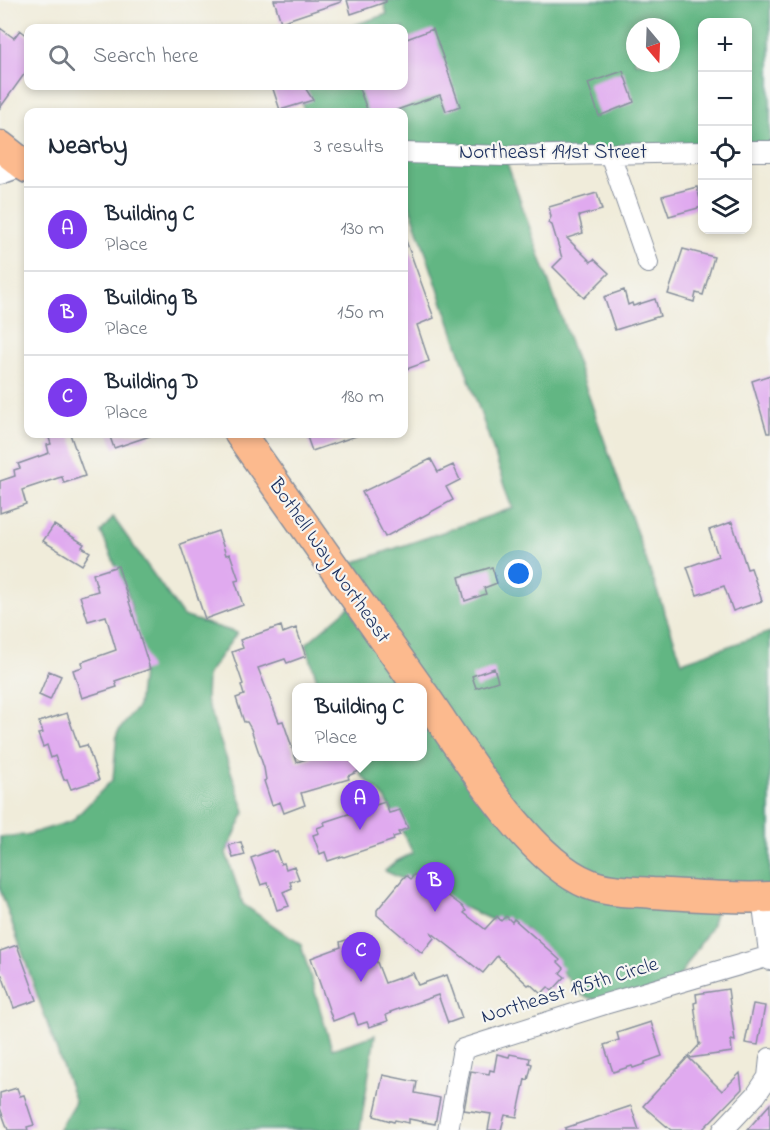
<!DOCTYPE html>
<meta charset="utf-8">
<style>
:root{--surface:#fff;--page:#f2f2f3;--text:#1f2937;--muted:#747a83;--line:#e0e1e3;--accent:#7c3aed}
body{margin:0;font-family:"Indie Flower",sans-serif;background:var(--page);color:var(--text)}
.controls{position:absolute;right:18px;top:18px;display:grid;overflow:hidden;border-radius:12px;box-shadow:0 3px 9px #0003}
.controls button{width:54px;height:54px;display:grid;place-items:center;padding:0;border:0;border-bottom:2px solid var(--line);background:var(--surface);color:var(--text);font:30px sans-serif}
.compass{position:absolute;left:626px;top:18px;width:54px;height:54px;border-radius:50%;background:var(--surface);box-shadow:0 3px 9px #0003;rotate:161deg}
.you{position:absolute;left:519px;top:574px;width:21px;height:21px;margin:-15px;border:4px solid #fff;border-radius:50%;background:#1a73e8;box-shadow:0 0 0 9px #1a73e833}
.badge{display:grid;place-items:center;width:39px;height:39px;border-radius:50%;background:var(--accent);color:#fff;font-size:20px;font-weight:700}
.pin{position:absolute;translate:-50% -50px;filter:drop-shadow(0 2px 3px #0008)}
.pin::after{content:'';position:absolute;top:32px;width:21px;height:18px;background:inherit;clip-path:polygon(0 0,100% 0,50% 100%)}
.popup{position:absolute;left:292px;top:683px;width:135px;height:78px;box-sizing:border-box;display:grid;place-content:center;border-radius:12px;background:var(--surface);filter:drop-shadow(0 2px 4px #0005);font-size:20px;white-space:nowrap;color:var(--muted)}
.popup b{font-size:22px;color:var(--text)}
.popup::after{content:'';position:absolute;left:50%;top:100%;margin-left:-12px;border:12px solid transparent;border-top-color:var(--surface)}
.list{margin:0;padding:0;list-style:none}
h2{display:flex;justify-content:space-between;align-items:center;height:78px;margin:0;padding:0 24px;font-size:26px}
h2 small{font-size:20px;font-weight:400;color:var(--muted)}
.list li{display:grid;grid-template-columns:39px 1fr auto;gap:18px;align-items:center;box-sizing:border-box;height:84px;padding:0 24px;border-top:2px solid var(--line)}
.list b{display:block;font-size:22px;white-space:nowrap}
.list p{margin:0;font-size:20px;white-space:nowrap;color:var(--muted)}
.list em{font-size:20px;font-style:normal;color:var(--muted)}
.icon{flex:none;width:33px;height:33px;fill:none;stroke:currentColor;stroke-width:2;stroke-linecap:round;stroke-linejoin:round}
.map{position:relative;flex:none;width:770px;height:1130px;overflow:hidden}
.search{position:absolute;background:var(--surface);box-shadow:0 3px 9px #0003;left:24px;top:24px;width:384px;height:66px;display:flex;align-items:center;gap:15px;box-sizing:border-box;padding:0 21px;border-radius:12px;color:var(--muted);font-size:22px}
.panel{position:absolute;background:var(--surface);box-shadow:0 3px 9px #0003;left:24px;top:108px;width:384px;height:330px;border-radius:12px}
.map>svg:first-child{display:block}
.forest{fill:#62b683;stroke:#3e7270;stroke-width:1.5;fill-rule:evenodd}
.building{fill:#e0aaef}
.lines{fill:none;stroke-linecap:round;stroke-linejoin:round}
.minor-casing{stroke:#868e9c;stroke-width:22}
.tertiary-casing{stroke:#868e9c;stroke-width:27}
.primary-casing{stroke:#868e9c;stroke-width:33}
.minor{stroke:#fff;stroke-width:20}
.tertiary{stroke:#fff;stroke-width:24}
.primary{stroke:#fcba8e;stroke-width:30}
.labels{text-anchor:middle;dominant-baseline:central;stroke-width:4.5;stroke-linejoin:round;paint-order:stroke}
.street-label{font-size:21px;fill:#1b2f5e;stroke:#f6f6f2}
</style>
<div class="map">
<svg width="770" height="1130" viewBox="0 0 770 1130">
<rect width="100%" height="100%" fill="#f6f6f2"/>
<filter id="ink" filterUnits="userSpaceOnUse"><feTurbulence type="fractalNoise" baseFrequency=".0167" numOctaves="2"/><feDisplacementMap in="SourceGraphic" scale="12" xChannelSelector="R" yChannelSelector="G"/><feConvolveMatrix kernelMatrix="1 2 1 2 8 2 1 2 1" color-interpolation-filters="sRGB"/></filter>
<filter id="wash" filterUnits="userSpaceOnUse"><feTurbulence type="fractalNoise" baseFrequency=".008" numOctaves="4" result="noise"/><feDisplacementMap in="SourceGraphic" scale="24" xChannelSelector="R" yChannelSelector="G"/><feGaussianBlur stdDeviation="1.35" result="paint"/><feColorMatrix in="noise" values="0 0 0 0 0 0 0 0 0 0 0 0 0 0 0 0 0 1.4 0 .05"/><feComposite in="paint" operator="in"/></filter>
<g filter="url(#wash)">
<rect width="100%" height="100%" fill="#f0ecda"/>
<!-- forest -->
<path class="forest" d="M383,0H770V151H748V22H702V152L505,157L682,662L770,632V960L762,898L720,897L711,927L676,982L605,1004L582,995L525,928L496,922L385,871L397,861L413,853L385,798L362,776L353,757L423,756V688L319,687L306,644L357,600L335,569L513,508L404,189V112H305L296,86H404V28H346L387,14ZM635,27H671V63H635Z
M113,517L183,616L237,633L207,675L206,700L245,812L226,853L243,904L301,945L332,1049L375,1035L360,1130H58L75,1102L0,889V837L26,835L72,821L113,779L117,733L138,706L143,663L129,597L101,532Z"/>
<g id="blocks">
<!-- building -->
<path class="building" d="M274,0H341V2L281,22Z
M347,0H386V2L351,14Z
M0,28L14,38L20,30L28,36V69L0,108Z
M433,29L460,106L446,111L440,95L391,112H368L358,86H404V40Z
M623,71L634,102L599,116L588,83Z
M272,86H304L313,100L280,110Z
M697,187L702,207L669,216L662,196Z
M597,193L602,210L579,216L583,233L567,238L591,262L594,259L609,273L584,298L553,267L562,258L552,225L548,223L551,217L549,207Z
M404,238H405L434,318L417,325L429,361L404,370Z
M683,249L714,257L703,295L696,293L694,302L668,294Z
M624,290L628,305L632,303L633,306L655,299L660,316L615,330L604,297Z
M770,375V433H767L752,381Z
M63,434H70L85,476L64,483L62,477L58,478L22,490L26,504L0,513V481L15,476L14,470L20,468L18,464L49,453L47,445L51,444L49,438Z
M109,434H150V436L114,448Z
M306,434H356V436L312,451Z
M431,459L438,472L453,465L460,480L446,487L453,500L385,537L362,492Z
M732,522L747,569L751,568L762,601L733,611L724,586L697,595L687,567L718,556L709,530Z
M54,525L84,544L82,547L90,552L82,565L43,541Z
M218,531L226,555L230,554L239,580L235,581L243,605L205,619L180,544Z
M118,566L150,669L115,681L117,687L82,698L73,670L83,667L82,662L116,650L106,616L88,621L80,596L98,591L93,574Z
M492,567L497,583L484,588L486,594L465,601L459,577Z
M281,626L283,633L296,628L306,656L287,663L285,659L258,668L279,722L283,721L297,762L315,756H355L359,771L348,776L349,779L301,793L305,805L284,813L280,802L272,805L264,781L266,780L264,768L251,729L247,722H244L236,698L244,695L241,685L243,684L232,652L243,648L240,640Z
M494,668L498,681L476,688L472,676Z
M49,671L61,676L50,700L39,695Z
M67,713L79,747L87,745L99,780L71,789L67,779L64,780L55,756L51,758L47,745L43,747L38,734L43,733L39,722Z
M385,802L389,813L400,810L408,828L398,832L400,835L393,837L394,840L344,857L343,856L328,861L325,852L320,854L313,835L319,833L317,828L325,825L324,822Z
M241,842L245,855L233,858L229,845Z
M273,850L274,852L276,851L281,864L284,863L286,869L294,866L299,879L290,882L292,888L283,892L289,906L277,910L268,883L261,885L251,858Z
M414,874L421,880L423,877L462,906L466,911L464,913L485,929L497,916L501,921L506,916L512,922L514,919L560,960L558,962L564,968L560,973L565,977L552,991L548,987L541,994L530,984L528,985L497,956L483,973L432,933L434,938L422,953L377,915V910L401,881L406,875L411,879Z
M358,936L359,941L365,939L370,953L373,952L385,983L413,973L418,985L447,975L462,1018L448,1023L438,995L390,1012L391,1013L386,1015L388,1021L369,1027L367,1022L358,1025L354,1013L333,1021L311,958L341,947L340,942Z
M17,945L37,1000L14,1008L2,975L0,976V951Z
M728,989L735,1041L731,1040L732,1052L689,1058L722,1091L740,1073L742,1089L702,1130H671L643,1106L701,1043L699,1044L694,1003L697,1002L696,994Z
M753,1004L765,1006L758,1045L745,1043Z
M651,1022L662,1056L645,1062V1064L633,1068L632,1066L613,1072L604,1045L619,1040L617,1033Z
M497,1054L509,1057L510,1054L530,1058L529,1063L532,1064L528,1080L525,1079L517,1117L505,1115L501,1130H488L491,1114L464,1110L471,1071L489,1074L490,1070L494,1071Z
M383,1075L417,1082L415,1093L440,1098L435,1124L409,1119V1123L395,1120L394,1122L374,1116Z
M17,1088L20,1096L24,1095L34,1125L27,1127L28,1130H8L0,1108V1093Z
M770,1104V1130H747Z
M631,1106L639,1130H565V1128Z"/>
</g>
</g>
<g filter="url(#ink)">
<use href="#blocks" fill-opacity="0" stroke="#868e9c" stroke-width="1.5"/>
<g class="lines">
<defs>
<path id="minor" d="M748,151H770
M404,153L505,156L702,152
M610,154L648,263
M762,898L770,960
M448,1130L463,1049L605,1004L770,956
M723,1130L756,1095L768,1077L770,1058"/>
<path id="tertiary" d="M0,172L28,162"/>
<path id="primary" d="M0,146L28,168
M240,434L419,688
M423,694C461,748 527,860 589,884C608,892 631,891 652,893C691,895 730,899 770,897"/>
</defs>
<!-- minor casing -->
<use href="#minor" class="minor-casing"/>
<!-- tertiary casing -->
<use href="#tertiary" class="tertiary-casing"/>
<!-- primary casing -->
<use href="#primary" class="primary-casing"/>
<!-- minor -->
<use href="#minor" class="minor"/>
<!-- tertiary -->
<use href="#tertiary" class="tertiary"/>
<!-- primary -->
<use href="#primary" class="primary"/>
</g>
</g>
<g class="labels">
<!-- street labels -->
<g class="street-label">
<text x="553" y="153">Northeast 191st Street</text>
<text transform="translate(329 561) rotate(55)">Bothell Way Northeast</text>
<text transform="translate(570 991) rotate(-17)">Northeast 195th Circle</text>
</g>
</g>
</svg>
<div class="controls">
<button>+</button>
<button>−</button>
<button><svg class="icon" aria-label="locate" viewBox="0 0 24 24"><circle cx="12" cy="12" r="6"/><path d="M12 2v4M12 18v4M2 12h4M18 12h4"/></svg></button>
<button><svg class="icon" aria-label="layers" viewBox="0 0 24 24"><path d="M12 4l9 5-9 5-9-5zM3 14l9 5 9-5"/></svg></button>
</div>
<svg class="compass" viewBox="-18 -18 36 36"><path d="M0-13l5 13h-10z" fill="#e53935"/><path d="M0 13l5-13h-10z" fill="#747a83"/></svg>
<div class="you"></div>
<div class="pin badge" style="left:360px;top:830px">A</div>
<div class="popup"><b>Building C</b>Place</div>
<div class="pin badge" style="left:435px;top:912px">B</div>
<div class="pin badge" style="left:361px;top:982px">C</div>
<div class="search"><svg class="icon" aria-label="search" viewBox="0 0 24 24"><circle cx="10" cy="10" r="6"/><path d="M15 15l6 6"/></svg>Search here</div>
<section class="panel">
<h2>Nearby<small>3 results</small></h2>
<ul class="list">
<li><span class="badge">A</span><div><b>Building C</b><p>Place</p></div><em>130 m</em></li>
<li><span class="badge">B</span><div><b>Building B</b><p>Place</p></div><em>150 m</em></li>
<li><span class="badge">C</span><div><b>Building D</b><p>Place</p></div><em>180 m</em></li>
</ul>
</section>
</div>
